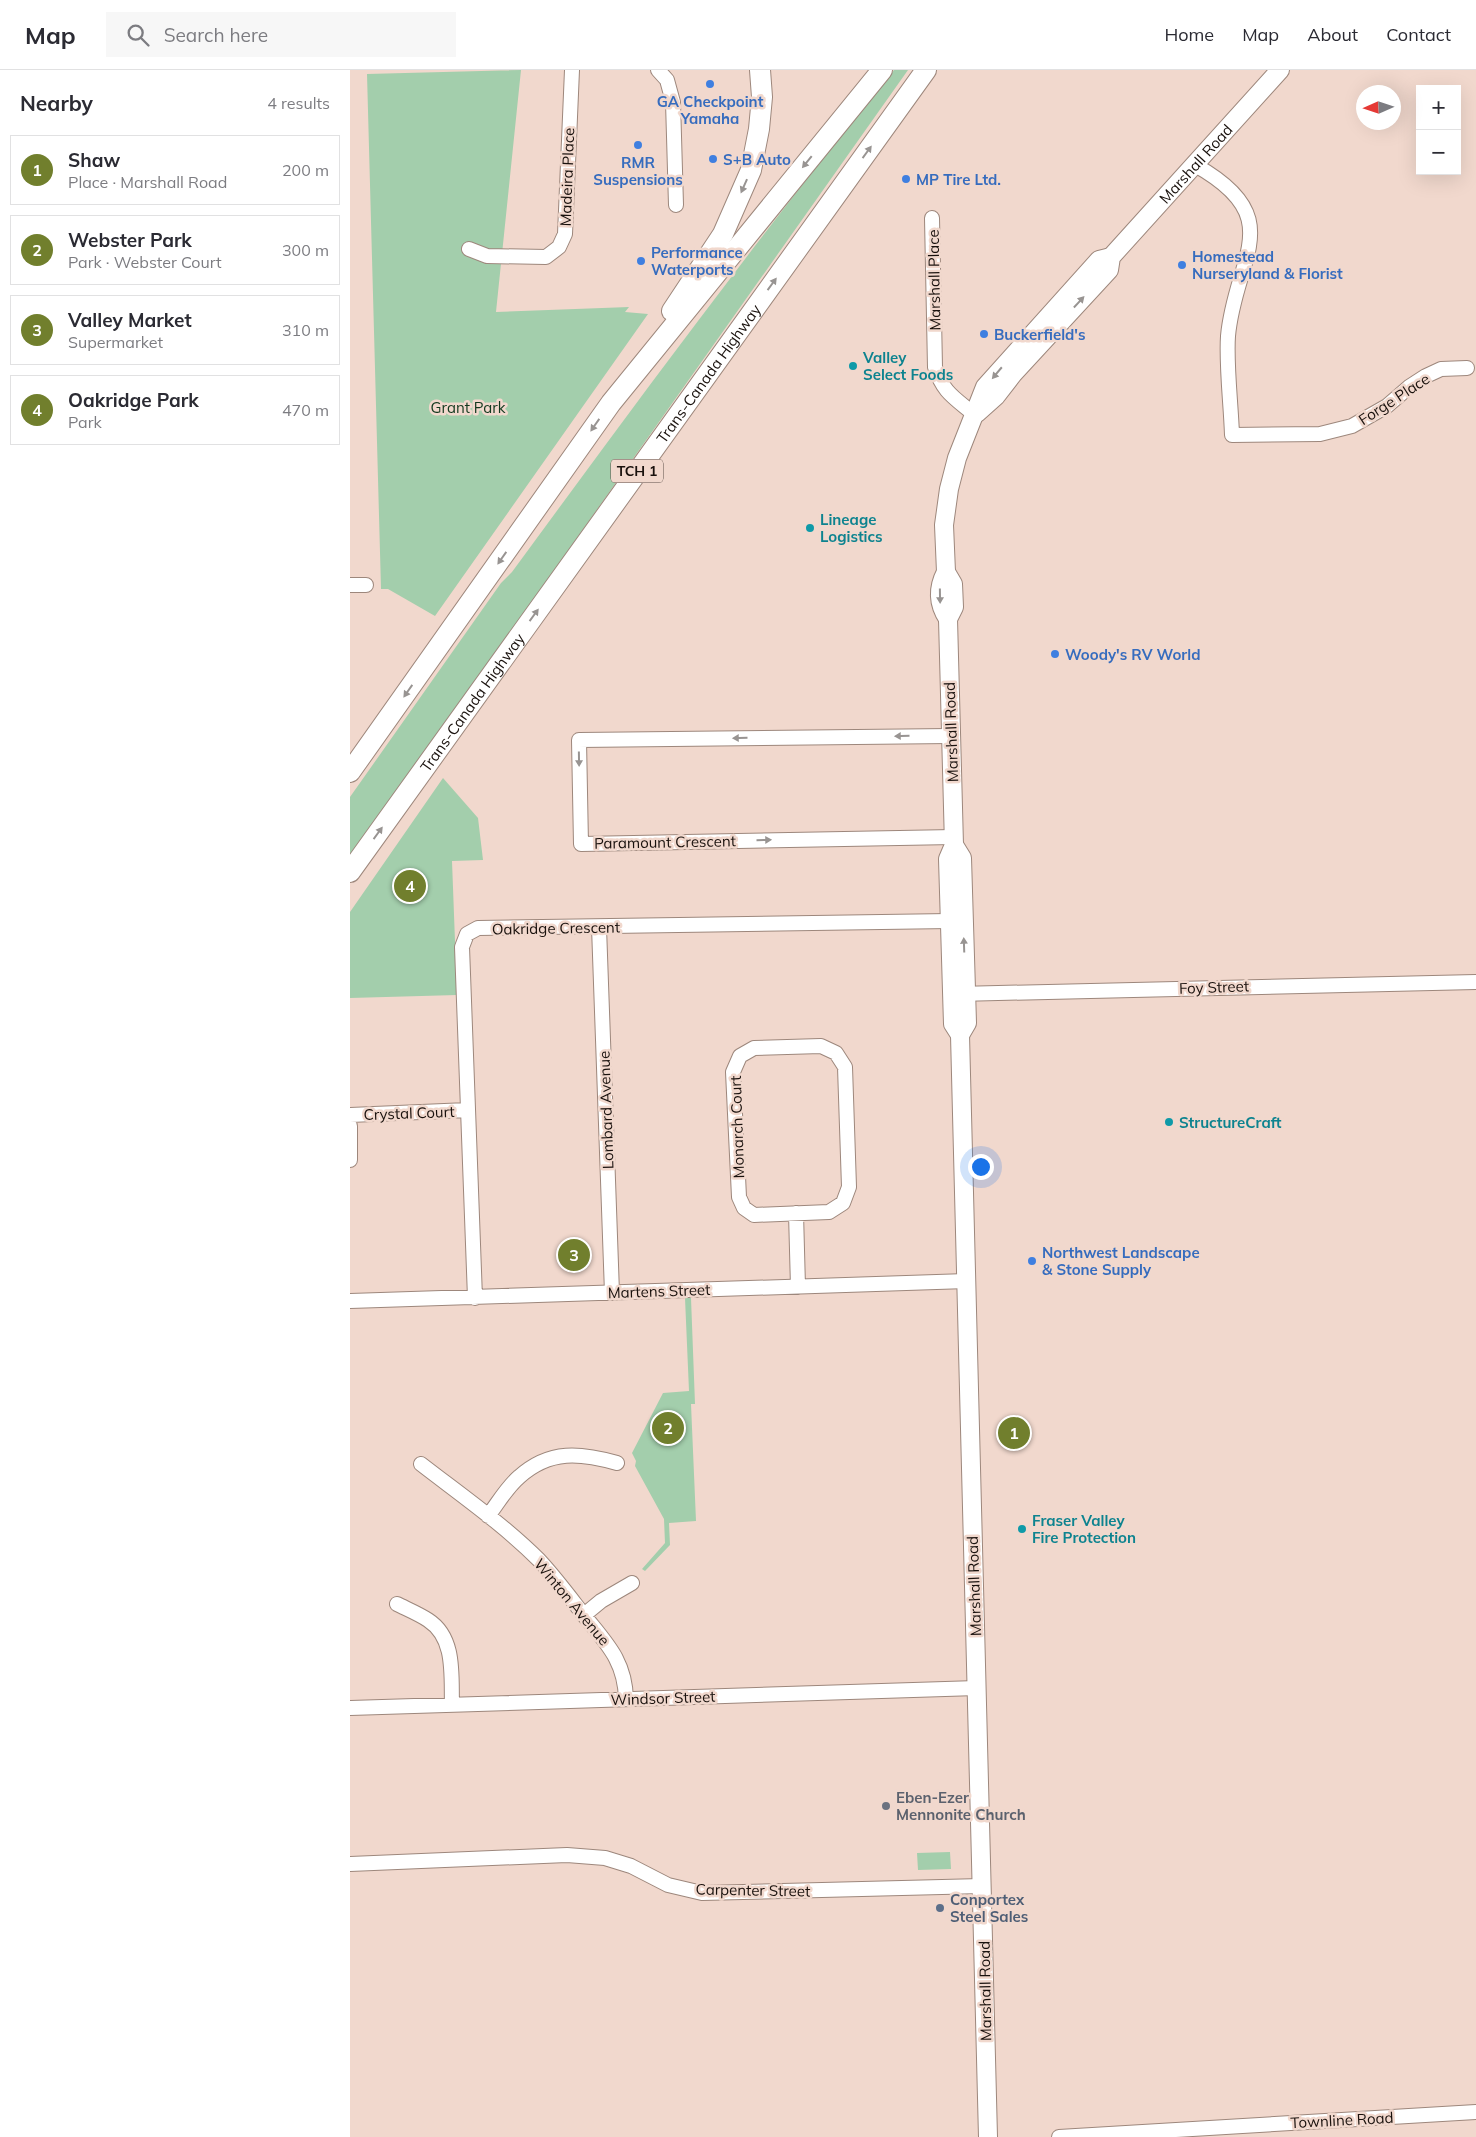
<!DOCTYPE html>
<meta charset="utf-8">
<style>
:root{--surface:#fff;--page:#f7f7f7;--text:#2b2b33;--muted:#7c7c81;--line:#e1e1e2;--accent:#717f2d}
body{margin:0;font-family:Mulish,sans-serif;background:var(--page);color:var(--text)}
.controls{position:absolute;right:15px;top:15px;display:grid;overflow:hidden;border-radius:0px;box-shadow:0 5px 20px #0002}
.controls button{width:45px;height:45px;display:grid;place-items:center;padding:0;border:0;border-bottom:1px solid var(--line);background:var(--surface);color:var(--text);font:25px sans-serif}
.compass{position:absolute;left:1006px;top:15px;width:45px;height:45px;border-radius:50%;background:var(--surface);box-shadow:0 5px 20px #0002;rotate:267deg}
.you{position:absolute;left:630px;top:1096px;width:18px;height:18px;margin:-12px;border:4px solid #fff;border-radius:50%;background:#1a73e8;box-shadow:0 0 0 8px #1a73e833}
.badge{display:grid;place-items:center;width:32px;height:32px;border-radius:50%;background:var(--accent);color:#fff;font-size:16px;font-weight:700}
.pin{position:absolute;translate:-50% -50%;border:2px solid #fff;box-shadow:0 1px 5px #0006}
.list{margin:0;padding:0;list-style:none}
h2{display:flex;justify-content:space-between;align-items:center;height:65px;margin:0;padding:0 20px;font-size:21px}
h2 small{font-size:16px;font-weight:400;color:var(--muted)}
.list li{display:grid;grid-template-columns:32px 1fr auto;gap:15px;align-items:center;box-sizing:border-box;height:70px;margin:0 10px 10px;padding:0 10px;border:1px solid var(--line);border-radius:0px}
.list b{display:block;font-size:19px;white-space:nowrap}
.list p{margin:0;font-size:16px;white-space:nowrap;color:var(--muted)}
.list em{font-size:16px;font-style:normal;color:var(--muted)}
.icon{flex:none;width:28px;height:28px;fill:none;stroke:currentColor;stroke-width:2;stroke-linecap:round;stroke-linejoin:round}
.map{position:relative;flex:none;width:1126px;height:2067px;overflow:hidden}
header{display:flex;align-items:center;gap:30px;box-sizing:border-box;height:70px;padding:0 25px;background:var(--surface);border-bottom:1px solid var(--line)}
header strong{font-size:24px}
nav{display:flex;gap:28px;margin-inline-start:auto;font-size:18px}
.search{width:350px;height:45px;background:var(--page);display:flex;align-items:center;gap:12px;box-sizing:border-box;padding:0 18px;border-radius:0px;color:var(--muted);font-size:19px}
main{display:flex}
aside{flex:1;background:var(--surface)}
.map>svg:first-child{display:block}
.green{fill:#a3ceac}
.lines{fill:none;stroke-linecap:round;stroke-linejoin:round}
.minor-casing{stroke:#9d877c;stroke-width:16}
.major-casing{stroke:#9d877c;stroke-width:20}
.highway-casing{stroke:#9d877c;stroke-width:22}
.minor{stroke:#fff;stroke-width:14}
.major{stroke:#fff;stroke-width:18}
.highway{stroke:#fff;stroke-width:20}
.oneway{fill:#989492}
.shop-dot{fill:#3f7fe0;stroke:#f1d8cd;stroke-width:2}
.culture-dot{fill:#0f9aa8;stroke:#f1d8cd;stroke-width:2}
.worship-dot{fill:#6b7280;stroke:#f1d8cd;stroke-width:2}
.service-dot{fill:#5c6f8a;stroke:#f1d8cd;stroke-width:2}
.labels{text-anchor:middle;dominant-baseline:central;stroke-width:5;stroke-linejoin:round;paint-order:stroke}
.shield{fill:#f1d8cd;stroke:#5a4d47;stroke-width:1}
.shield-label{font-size:14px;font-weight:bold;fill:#19110d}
.shop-label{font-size:15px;font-weight:bold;fill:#366cbe;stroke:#f1d8cd;text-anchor:start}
.street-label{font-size:15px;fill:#19110d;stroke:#f1d8cd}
.culture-label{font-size:15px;font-weight:bold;fill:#0d838f;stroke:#f1d8cd;text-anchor:start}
.park-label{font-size:15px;fill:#11381d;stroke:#f1d8cd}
.worship-label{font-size:15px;font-weight:bold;fill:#5b616d;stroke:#f1d8cd;text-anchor:start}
.service-label{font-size:15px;font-weight:bold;fill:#4e5e75;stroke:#f1d8cd;text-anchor:start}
</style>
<header>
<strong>Map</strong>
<div class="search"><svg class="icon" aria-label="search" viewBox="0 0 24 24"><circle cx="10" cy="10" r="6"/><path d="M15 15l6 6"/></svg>Search here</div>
<nav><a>Home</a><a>Map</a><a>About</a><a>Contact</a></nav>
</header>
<main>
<aside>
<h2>Nearby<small>4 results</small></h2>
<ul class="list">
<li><span class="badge">1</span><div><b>Shaw</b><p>Place · Marshall Road</p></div><em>200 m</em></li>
<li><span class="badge">2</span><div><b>Webster Park</b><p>Park · Webster Court</p></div><em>300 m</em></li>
<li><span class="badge">3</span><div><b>Valley Market</b><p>Supermarket</p></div><em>310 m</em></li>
<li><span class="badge">4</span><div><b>Oakridge Park</b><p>Park</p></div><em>470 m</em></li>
</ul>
</aside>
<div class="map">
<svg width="1126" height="2067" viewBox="0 0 1126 2067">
<rect width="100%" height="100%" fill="#f1d8cd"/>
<!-- green -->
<path class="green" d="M171,0L146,242L279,237L275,242L298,244L85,546L38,519H31L17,4Z
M544,0H558L72,687L0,786V727L151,513L162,502C286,333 411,163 544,0Z
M93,708L128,748L133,790L102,791L107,925L0,928V842Z
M335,1228H341L345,1334H341L346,1451L319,1453L320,1475L295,1501L292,1499L315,1473L314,1449L285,1396L286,1391L282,1383L313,1323L339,1321Z
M600,1782L601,1799L568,1800L567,1783Z"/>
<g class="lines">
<defs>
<path id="minor" d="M308,0L317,10L323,32L326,135
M845,95C940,148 885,187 878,266C876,295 881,334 882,365L970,364L1002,356L1037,336L1059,317L1076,306L1091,299L1117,298
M582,148L585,297C593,323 605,328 625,345
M119,179L137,186L196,187L209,177L215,164L222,0
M0,515H16
M601,666L229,670L231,774L604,767
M249,857L262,1223
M608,924L1126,912
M471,976L486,983L495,997L499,1117L493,1133L479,1142L404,1145L394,1138L389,1127L383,1002L390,986L404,978Z
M0,1045L118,1040
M0,1056V1090
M446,1143L448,1217
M125,1228L112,877L117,864L128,858L600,851
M0,1231L617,1211
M71,1394C111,1425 154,1455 189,1490C205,1507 219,1526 233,1544C256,1573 275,1590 276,1629
M138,1446C148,1433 157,1417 169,1407C200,1379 231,1383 267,1393
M47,1534C57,1539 69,1544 78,1550C106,1568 101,1606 102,1635
M234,1545L251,1531L282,1513
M0,1638L627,1618
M0,1794L217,1785L255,1788L281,1796L318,1815L352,1823L632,1816
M709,2067L1126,2042"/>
<g id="major">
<path id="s1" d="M627,343L646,326L663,304L759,200L761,187L930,0"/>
<path d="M596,502C587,519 588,534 598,549"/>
<path d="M604,775L612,788L617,953L610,965"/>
<path d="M638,2067L610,965L603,954L598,789L604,775L598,549L604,537L603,514L596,502L594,455L599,419L607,388L635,317L749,190L761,187"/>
</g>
<g id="highway">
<path d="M322,241L373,164L401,100L409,59L412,27L410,0"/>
<path d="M0,702L261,333L532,0"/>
<path id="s2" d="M0,802L576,0"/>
</g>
</defs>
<!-- minor casing -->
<use href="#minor" class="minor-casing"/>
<!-- major casing -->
<use href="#major" class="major-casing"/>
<!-- highway casing -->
<use href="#highway" class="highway-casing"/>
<!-- minor -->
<use href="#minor" class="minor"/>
<!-- major -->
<use href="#major" class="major"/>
<!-- highway -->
<use href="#highway" class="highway"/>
</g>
<!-- one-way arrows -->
<defs><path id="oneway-solid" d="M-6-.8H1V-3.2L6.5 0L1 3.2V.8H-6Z" transform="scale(1.25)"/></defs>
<g class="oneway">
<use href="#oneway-solid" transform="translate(517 82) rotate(-54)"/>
<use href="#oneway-solid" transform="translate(457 92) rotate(129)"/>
<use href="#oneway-solid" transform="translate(394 116) rotate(114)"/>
<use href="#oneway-solid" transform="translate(422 214) rotate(-54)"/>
<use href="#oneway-solid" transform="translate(729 232) rotate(-47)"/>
<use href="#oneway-solid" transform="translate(647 303) rotate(130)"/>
<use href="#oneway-solid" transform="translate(245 355) rotate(125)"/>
<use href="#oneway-solid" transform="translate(152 488) rotate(125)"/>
<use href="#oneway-solid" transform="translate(590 526) rotate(89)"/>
<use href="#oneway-solid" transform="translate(184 545) rotate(-54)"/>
<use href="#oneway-solid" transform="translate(58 621) rotate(125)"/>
<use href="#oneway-solid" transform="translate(552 666) rotate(179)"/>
<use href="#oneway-solid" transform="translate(390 668) rotate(179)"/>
<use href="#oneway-solid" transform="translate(229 689) rotate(89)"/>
<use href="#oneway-solid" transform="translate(28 763) rotate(-54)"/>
<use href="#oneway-solid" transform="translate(414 770) rotate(-1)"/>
<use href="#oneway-solid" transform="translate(614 875) rotate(-92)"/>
</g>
<!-- markers -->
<g class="shop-dot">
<circle cx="360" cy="14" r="5"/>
<circle cx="288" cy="75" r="5"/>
<circle cx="363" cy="89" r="5"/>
<circle cx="556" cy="109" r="5"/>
<circle cx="291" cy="191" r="5"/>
<circle cx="832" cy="195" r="5"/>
<circle cx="634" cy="264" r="5"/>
<circle cx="705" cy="584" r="5"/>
<circle cx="682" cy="1191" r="5"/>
</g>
<g class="culture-dot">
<circle cx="503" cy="296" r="5"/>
<circle cx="460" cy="458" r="5"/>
<circle cx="819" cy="1052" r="5"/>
<circle cx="672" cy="1459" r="5"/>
</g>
<circle class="worship-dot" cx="536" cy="1736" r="5"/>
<circle class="service-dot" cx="590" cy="1838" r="5"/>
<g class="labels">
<!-- shield labels -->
<rect class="shield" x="261" y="389.5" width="52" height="23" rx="4"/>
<g class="shield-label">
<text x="287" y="401">TCH 1</text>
</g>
<!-- shop labels -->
<g class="shop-label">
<text x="360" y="31" text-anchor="middle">GA Checkpoint<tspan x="360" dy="17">Yamaha</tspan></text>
<text x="373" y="89">S+B Auto</text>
<text x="288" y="92" text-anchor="middle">RMR<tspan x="288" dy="17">Suspensions</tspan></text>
<text x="566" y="109">MP Tire Ltd.</text>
<text x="301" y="182">Performance<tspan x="301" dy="17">Waterports</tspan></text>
<text x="842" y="186">Homestead<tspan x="842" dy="17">Nurseryland &amp; Florist</tspan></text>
<text x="644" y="264">Buckerfield's</text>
<text x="715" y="584">Woody's RV World</text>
<text x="692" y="1182">Northwest Landscape<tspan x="692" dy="17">&amp; Stone Supply</tspan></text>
</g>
<!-- street labels -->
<g class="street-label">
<text stroke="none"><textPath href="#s1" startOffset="334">Marshall Road</textPath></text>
<text transform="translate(217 107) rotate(-88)">Madeira Place</text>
<text transform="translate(584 210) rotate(-91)">Marshall Place</text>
<text stroke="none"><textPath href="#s2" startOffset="614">Trans-Canada Highway</textPath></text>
<text transform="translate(1044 329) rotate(-33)">Forge Place</text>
<text stroke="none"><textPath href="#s2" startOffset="209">Trans-Canada Highway</textPath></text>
<text transform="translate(601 662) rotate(-92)">Marshall Road</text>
<text transform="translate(315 772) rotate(-1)">Paramount Crescent</text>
<text transform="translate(206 858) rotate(-1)">Oakridge Crescent</text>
<text transform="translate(864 917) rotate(-2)">Foy Street</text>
<text transform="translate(256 1040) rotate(-92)">Lombard Avenue</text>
<text transform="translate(59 1043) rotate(-2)">Crystal Court</text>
<text transform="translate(387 1057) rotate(-92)">Monarch Court</text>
<text transform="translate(309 1221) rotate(-2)">Martens Street</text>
<text transform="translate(624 1516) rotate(-92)">Marshall Road</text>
<text transform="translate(222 1532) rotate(50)">Winton Avenue</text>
<text transform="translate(313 1628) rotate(-2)">Windsor Street</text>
<text transform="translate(403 1820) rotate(1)">Carpenter Street</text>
<text transform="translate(635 1921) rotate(-91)">Marshall Road</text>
<text transform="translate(992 2050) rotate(-3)">Townline Road</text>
</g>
<!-- culture labels -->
<g class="culture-label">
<text x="513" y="287">Valley<tspan x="513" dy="17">Select Foods</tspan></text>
<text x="470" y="449">Lineage<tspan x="470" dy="17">Logistics</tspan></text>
<text x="829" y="1052">StructureCraft</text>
<text x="682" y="1450">Fraser Valley<tspan x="682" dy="17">Fire Protection</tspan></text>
</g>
<!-- park labels -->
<g class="park-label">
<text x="118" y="337">Grant Park</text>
</g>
<!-- worship labels -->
<g class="worship-label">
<text x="546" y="1727">Eben-Ezer<tspan x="546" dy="17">Mennonite Church</tspan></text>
</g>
<!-- service labels -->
<g class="service-label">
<text x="600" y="1829">Conportex<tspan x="600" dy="17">Steel Sales</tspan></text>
</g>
</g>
</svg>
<div class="controls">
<button>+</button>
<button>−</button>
</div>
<svg class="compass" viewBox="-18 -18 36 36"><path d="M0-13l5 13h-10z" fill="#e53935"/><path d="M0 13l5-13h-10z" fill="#7c7c81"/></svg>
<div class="you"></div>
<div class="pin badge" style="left:664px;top:1363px">1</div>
<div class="pin badge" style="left:318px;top:1358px">2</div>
<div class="pin badge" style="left:224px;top:1185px">3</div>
<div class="pin badge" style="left:60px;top:816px">4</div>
</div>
</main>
